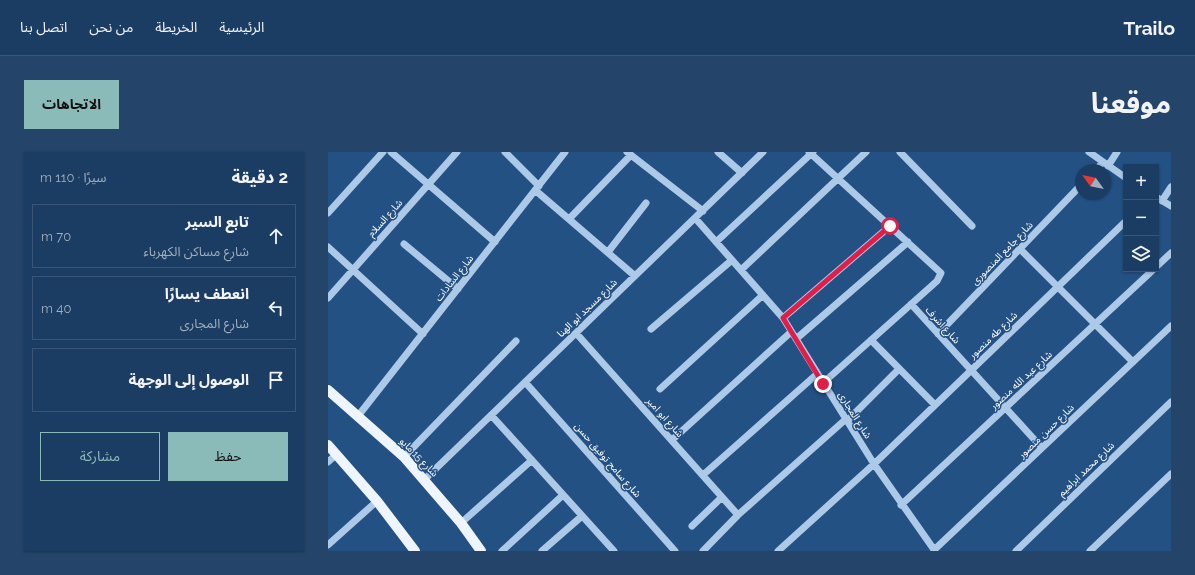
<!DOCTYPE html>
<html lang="ar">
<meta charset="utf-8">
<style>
:root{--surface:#1b3d63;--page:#244469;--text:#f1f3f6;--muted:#a0aebe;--line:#395678;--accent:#8bbbb9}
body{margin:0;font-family:Raleway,"Noto Sans Arabic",sans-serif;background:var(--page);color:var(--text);direction:rtl}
.controls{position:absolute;right:12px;top:12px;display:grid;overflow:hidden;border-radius:0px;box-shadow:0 1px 3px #0004}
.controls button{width:36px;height:36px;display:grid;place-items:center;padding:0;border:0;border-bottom:1px solid var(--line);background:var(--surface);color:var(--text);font:20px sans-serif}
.compass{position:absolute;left:747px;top:12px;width:36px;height:36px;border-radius:50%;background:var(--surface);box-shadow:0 1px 3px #0004;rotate:303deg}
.stop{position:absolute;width:12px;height:12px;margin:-9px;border:3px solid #e11d48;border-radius:50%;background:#fff}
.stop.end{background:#e11d48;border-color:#fff;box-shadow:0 1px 4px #0008}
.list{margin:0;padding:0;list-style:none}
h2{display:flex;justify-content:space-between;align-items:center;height:52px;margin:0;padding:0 16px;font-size:17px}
h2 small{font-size:13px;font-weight:400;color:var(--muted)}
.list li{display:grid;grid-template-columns:26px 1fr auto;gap:12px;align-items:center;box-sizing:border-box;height:64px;margin:0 8px 8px;padding:0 8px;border:1px solid var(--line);border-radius:0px}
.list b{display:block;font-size:15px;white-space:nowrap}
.list p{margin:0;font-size:13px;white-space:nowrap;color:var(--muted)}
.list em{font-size:13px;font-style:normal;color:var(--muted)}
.actions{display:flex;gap:8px;padding:12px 16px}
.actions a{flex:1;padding:9px 0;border:1px solid var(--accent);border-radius:0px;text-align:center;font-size:14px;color:var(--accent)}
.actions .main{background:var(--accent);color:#111}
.icon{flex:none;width:22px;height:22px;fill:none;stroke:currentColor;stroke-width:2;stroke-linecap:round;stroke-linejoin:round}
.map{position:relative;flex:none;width:843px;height:399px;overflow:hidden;direction:ltr;border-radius:0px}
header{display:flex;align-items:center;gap:24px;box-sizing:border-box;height:56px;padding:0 20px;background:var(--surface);border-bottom:1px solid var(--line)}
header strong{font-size:19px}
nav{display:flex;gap:22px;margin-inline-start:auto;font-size:14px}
.intro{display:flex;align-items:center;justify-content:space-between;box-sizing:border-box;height:96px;padding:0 24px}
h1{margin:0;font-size:28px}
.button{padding:10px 18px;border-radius:0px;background:var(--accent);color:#111;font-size:14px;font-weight:700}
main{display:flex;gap:24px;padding:0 24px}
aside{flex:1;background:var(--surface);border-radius:0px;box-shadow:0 1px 3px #0004}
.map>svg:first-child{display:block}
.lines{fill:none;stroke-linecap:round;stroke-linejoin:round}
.minor{stroke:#adc9e8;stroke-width:7}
.major{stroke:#eff5fe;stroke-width:10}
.route{stroke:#e11d48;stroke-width:5}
.labels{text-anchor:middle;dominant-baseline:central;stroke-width:3;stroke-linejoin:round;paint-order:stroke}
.street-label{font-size:10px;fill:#fff;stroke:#245184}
</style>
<header>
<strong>Trailo</strong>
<nav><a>الرئيسية</a><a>الخريطة</a><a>من نحن</a><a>اتصل بنا</a></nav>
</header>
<div class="intro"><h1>موقعنا</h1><a class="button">الاتجاهات</a></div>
<main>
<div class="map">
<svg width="843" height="399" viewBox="0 0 843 399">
<rect width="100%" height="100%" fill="#245184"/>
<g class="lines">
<!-- minor -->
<path class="minor" d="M63,0L167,90
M177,0L211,34
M299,0L375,59
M390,0L414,21
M481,0L613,121L609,129L495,231
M572,0L644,74
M761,0L798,26
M780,14L789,0
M768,18L775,10
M207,38L307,124
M828,45L843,54
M834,49L843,35
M0,61L55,0
M367,66L455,166L546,312L607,399
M241,67L303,3
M388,90L485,0
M76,92L130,137
M0,95L95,182
M692,97L805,210
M280,100L318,51
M828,115L843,101
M413,118L538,0
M0,146L129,0
M583,152L714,296
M455,166L562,74
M323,177L404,108
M248,181L410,363
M610,182L753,33
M468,187L580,90
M543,188L607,253
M197,230L347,399
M332,237L435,143
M163,263L286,399
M30,264L237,0
M519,269L571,217
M344,288L463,180
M76,305L188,189
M0,310L9,302
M375,323L489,222
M97,327L435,0
M573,353L826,117
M133,371L204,308
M364,374L394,345
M0,393L49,349
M606,398L843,174
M174,399L235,343
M214,399L254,364
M375,399L410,363L518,267
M450,399L546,312L798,69
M688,399L843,250
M762,399L843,322"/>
<!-- major -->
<path class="major" d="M0,238L76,305L133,371L153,399
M0,293L49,349L87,399"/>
</g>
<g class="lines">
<!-- route -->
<path class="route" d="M495,232L455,166L562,74"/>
</g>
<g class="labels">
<!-- street labels -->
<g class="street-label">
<text transform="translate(57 66) rotate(-48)">شارع السلام</text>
<text transform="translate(674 101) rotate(-46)">شارع جامع المنصورى</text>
<text transform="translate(126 126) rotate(-52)">شارع السادات</text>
<text transform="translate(259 156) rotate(-44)">شارع مسجد ابو الهنا</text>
<text transform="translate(615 173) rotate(48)">شارع اشرف</text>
<text transform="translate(665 183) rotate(-44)">شارع طه منصور</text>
<text transform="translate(693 228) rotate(-43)">شارع عبد الله منصور</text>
<text transform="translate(527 263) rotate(58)">شارع المجارى</text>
<text transform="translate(337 265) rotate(48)">شارع ابو امير</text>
<text transform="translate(718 279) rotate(-44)">شارع حسن منصور</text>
<text transform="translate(91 305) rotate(46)">شارع 15 مايو</text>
<text transform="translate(280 308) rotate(49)">شارع سامح توفيق حسن</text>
<text transform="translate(758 317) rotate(-44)">شارع محمد ابراهيم</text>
</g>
</g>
</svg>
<div class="controls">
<button>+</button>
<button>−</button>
<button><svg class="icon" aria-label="layers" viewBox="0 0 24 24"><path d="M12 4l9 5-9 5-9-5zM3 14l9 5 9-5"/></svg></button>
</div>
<svg class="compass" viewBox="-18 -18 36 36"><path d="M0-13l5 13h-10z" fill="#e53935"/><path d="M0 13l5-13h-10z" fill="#a0aebe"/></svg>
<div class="stop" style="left:562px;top:74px"></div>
<div class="stop end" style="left:495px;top:232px"></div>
</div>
<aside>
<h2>2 دقيقة<small>سيرًا · 110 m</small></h2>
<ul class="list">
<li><svg class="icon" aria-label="ahead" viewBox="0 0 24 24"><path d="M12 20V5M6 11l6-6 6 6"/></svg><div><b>تابع السير</b><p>شارع مساكن الكهرباء</p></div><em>70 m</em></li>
<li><svg class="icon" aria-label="left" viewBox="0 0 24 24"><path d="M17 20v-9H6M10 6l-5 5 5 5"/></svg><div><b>انعطف يسارًا</b><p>شارع المجارى</p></div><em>40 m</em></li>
<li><svg class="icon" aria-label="arrive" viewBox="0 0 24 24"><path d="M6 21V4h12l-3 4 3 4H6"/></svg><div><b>الوصول إلى الوجهة</b></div></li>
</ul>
<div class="actions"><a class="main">حفظ</a><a>مشاركة</a></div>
</aside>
</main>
